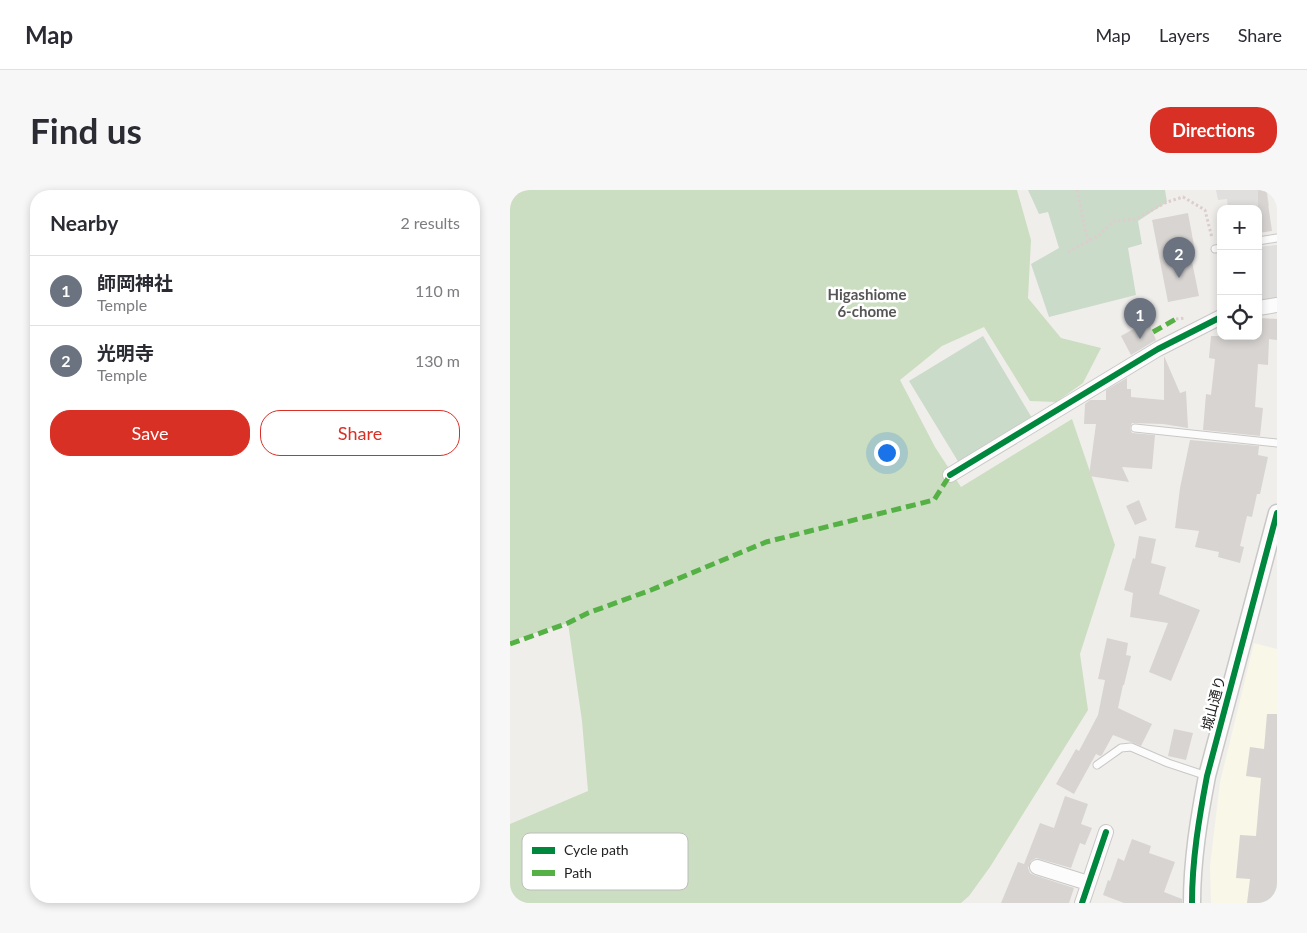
<!DOCTYPE html>
<meta charset="utf-8">
<style>
:root{--surface:#fff;--page:#f7f7f7;--text:#2b2b33;--muted:#7c7c81;--line:#e1e1e2;--accent:#d93025}
body{margin:0;font-family:Lato,"Noto Sans JP",sans-serif;background:var(--page);color:var(--text)}
.controls{position:absolute;right:15px;top:15px;display:grid;overflow:hidden;border-radius:10px;box-shadow:0 2px 8px #0003}
.controls button{width:45px;height:45px;display:grid;place-items:center;padding:0;border:0;border-bottom:1px solid var(--line);background:var(--surface);color:var(--text);font:25px sans-serif}
.you{position:absolute;left:376px;top:262px;width:18px;height:18px;margin:-12px;border:4px solid #fff;border-radius:50%;background:#1a73e8;box-shadow:0 0 0 8px #1a73e833}
.badge{display:grid;place-items:center;width:32px;height:32px;border-radius:50%;background:var(--accent);color:#fff;font-size:16px;font-weight:700}
.pin{position:absolute;translate:-50% -41px;filter:drop-shadow(0 1px 2px #0008)}
.pin::after{content:'';position:absolute;top:26px;width:18px;height:15px;background:inherit;clip-path:polygon(0 0,100% 0,50% 100%)}
.list{margin:0;padding:0;list-style:none}
h2{display:flex;justify-content:space-between;align-items:center;height:65px;margin:0;padding:0 20px;font-size:21px}
h2 small{font-size:16px;font-weight:400;color:var(--muted)}
.list li{display:grid;grid-template-columns:32px 1fr auto;gap:15px;align-items:center;box-sizing:border-box;height:70px;padding:0 20px;border-top:1px solid var(--line)}
.list b{display:block;font-size:19px;white-space:nowrap}
.list p{margin:0;font-size:16px;white-space:nowrap;color:var(--muted)}
.list em{font-size:16px;font-style:normal;color:var(--muted)}
.actions{display:flex;gap:10px;padding:15px 20px}
.actions a{flex:1;padding:11px 0;border:1px solid var(--accent);border-radius:20px;text-align:center;font-size:18px;color:var(--accent)}
.actions .main{background:var(--accent);color:#fff}
.icon{flex:none;width:28px;height:28px;fill:none;stroke:currentColor;stroke-width:2;stroke-linecap:round;stroke-linejoin:round}
.map{position:relative;flex:none;width:767px;height:713px;overflow:hidden;border-radius:20px}
header{display:flex;align-items:center;gap:30px;box-sizing:border-box;height:70px;padding:0 25px;background:var(--surface);border-bottom:1px solid var(--line)}
header strong{font-size:24px}
nav{display:flex;gap:28px;margin-inline-start:auto;font-size:18px}
.intro{display:flex;align-items:center;justify-content:space-between;box-sizing:border-box;height:120px;padding:0 30px}
h1{margin:0;font-size:35px}
.button{padding:12px 22px;border-radius:20px;background:var(--accent);color:#fff;font-size:18px;font-weight:700}
main{display:flex;gap:30px;padding:0 30px}
aside{flex:1;background:var(--surface);border-radius:20px;box-shadow:0 2px 8px #0003}
.map>svg:first-child{display:block}
.education{fill:#f8f7e8}
.forest{fill:#cbdec1}
.cemetery{fill:#cadbca}
.parking{fill:#e0dfde}
.building{fill:#d7d4d2}
.lines{fill:none;stroke-linecap:round;stroke-linejoin:round}
.service-casing{stroke:#c9c8c7;stroke-width:9}
.minor-casing{stroke:#c9c8c7;stroke-width:16}
.tertiary-casing{stroke:#c9c8c7;stroke-width:19}
.path{stroke:#dccecd;stroke-width:3;stroke-dasharray:2.5 2.5;stroke-linecap:butt}
.service{stroke:#fdfcfc;stroke-width:7}
.minor{stroke:#fdfcfc;stroke-width:14}
.tertiary{stroke:#fdfcfc;stroke-width:16}
.quiet{stroke:#55b145;stroke-width:5;stroke-dasharray:10 5;stroke-linecap:butt}
.cycleway-casing{stroke:#fff;stroke-width:9}
.cycleway{stroke:#00873e;stroke-width:6}
.labels{text-anchor:middle;dominant-baseline:central;stroke-width:5;stroke-linejoin:round;paint-order:stroke}
.street-label{font-size:14px;fill:#222;stroke:#fff}
.neighbourhood-label{font-size:15px;font-weight:bold;fill:#555;stroke:#fff}
.key{fill:#fff;stroke:#bdbdbd;stroke-width:1}
.key-label{font-size:14px;fill:#222}
</style>
<header>
<strong>Map</strong>
<nav><a>Map</a><a>Layers</a><a>Share</a></nav>
</header>
<div class="intro"><h1>Find us</h1><a class="button">Directions</a></div>
<main>
<aside>
<h2>Nearby<small>2 results</small></h2>
<ul class="list">
<li><span class="badge" style="background:#6b7280">1</span><div><b>師岡神社</b><p>Temple</p></div><em>110 m</em></li>
<li><span class="badge" style="background:#6b7280">2</span><div><b>光明寺</b><p>Temple</p></div><em>130 m</em></li>
</ul>
<div class="actions"><a class="main">Save</a><a>Share</a></div>
</aside>
<div class="map">
<svg width="767" height="713" viewBox="0 0 767 713">
<rect width="100%" height="100%" fill="#f0eeeb"/>
<!-- education -->
<path class="education" d="M744,453L767,459V713H701L700,676L710,592Z"/>
<!-- forest -->
<path class="forest" d="M0,0H507L521,50L518,108L551,148L591,158L573,193L546,212L520,211L474,137L432,156L390,190L425,257L451,297L562,229L605,355L570,464L578,520L480,677L459,706L451,713H0V634L78,601L72,531L58,433L0,451Z"/>
<!-- cemetery -->
<path class="cemetery" d="M518,0H655L657,12L628,31L632,54L618,58L626,105L539,127L521,74L549,58L538,22L529,24Z
M473,146L522,228L449,273L399,191Z"/>
<!-- parking -->
<path class="parking" d="M706,0H757L759,16L743,19H718L717,9L708,10Z
M767,55V108L748,111V57Z"/>
<!-- building -->
<path class="building" d="M748,0H756L762,41L748,43Z
M678,23L685,61L680,62L689,106L658,112L642,30Z
M749,128L767,129V150L759,149L758,175L748,174L745,217L753,218L750,246L693,240L696,204L701,205L705,169L699,168L701,146H748Z
M638,131L646,150L621,165L611,146Z
M654,166L670,203L676,201L678,238L653,234L622,233L620,238L622,243L645,245L642,279L612,277L619,292L579,286L586,234H574L575,214L580,210H596V200L617,188V199H621V207L654,210Z
M680,250L749,256L748,265L758,267L750,304H747L742,327L737,326L730,356L734,357L730,373L708,367L709,362L685,357L689,341L665,338L670,298Z
M629,310L637,330L625,335L616,316Z
M629,346L646,349L641,373L656,377L649,404L690,420L661,491L639,482L658,433L620,427L623,403L614,400L623,368L625,369Z
M597,448L618,453L616,465L621,466L614,495H613L608,518L642,534L631,556L603,545L592,565L590,566L586,564L564,604L546,594L566,559L569,561L588,525L595,490L588,489Z
M757,524H767V713H737L740,689L726,688L730,645L746,646L751,588L736,586L740,557L754,559Z
M664,539L683,543L676,570L658,566Z
M555,606L578,614L571,634L582,638L575,655L570,653L561,678L526,668L521,671L518,678L520,683L524,685L564,698L559,713H491L508,672L514,674L530,633L544,638Z
M622,649L641,656L639,663L665,672L654,702L672,709V713H614L593,705L598,690L600,691L608,668L614,671Z"/>
<g class="lines">
<defs>
<path id="service" d="M748,51L767,48
M705,59L711,58
M625,238L767,253
M587,575L611,558L621,557L658,573L697,586"/>
<path id="minor" d="M748,118L767,115
M440,285L648,159L711,127
M527,677L578,693
M572,713L596,642"/>
<path id="tertiary" d="M682,713C682,670 689,628 697,586L767,323"/>
</defs>
<!-- service casing -->
<use href="#service" class="service-casing"/>
<!-- minor casing -->
<use href="#minor" class="minor-casing"/>
<!-- tertiary casing -->
<use href="#tertiary" class="tertiary-casing"/>
<!-- path -->
<path class="path" d="M567,0L576,44L580,50
M558,62L588,46L604,31L625,29L657,12L673,7L695,20L702,48
M666,129L675,128"/>
<!-- service -->
<use href="#service" class="service"/>
<!-- minor -->
<use href="#minor" class="minor"/>
<!-- tertiary -->
<use href="#tertiary" class="tertiary"/>
<!-- quiet -->
<path class="quiet" d="M643,142L666,129
M0,454L58,433L78,423L141,400L256,352L424,310L440,285"/>
<defs>
<path id="cycleway" d="M440,285L648,159L711,127
M572,713L596,642
M682,713C682,670 689,628 697,586L767,323"/>
</defs>
<!-- cycleway casing -->
<use href="#cycleway" class="cycleway-casing"/>
<!-- cycleway -->
<use href="#cycleway" class="cycleway"/>
</g>
<g class="labels">
<!-- street labels -->
<g class="street-label">
<text transform="translate(703 513) rotate(-75)">城山通り</text>
</g>
<!-- neighbourhood labels -->
<g class="neighbourhood-label">
<text x="357" y="104">Higashiome<tspan x="357" dy="17">6-chome</tspan></text>
</g>
</g>
<!-- legend -->
<rect x="12" y="643" width="166" height="57" rx="8" class="key"/>
<rect x="22" y="657" width="23" height="7" fill="#00873e"/>
<rect x="22" y="680" width="23" height="6" fill="#55b145"/>
<g class="key-label">
<text x="54" y="665">Cycle path</text>
<text x="54" y="688">Path</text>
</g>
</svg>
<div class="controls">
<button>+</button>
<button>−</button>
<button><svg class="icon" aria-label="locate" viewBox="0 0 24 24"><circle cx="12" cy="12" r="6"/><path d="M12 2v4M12 18v4M2 12h4M18 12h4"/></svg></button>
</div>
<div class="you"></div>
<div class="pin badge" style="left:630px;top:149px;background:#6b7280">1</div>
<div class="pin badge" style="left:669px;top:88px;background:#6b7280">2</div>
</div>
</main>
